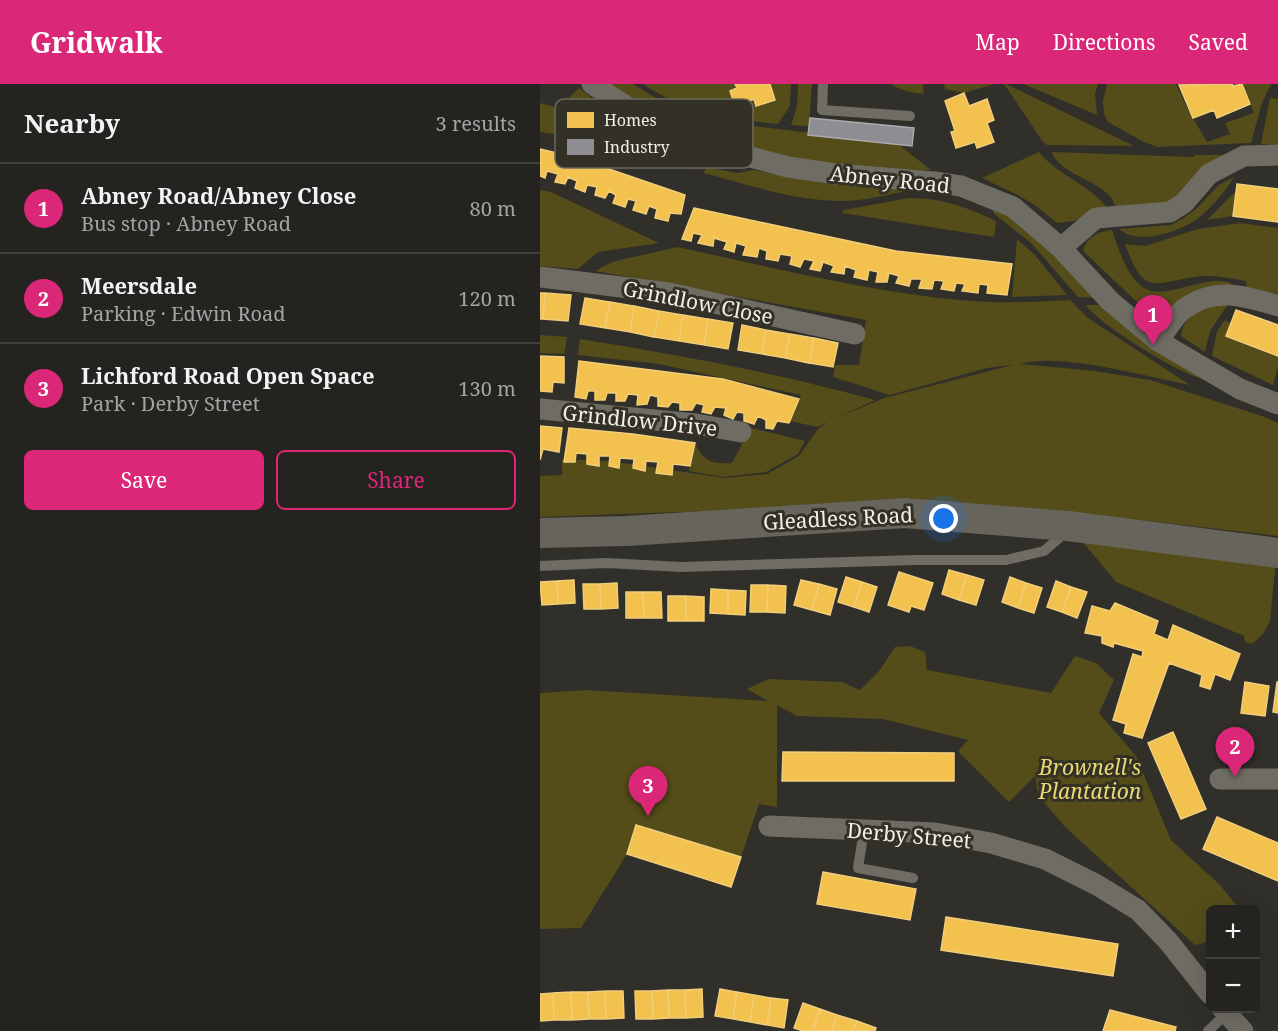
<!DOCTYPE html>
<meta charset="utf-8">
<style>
:root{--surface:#24231f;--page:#2c2b28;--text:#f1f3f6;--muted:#a3a4a4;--line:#41403d;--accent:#db2777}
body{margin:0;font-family:"Noto Serif",serif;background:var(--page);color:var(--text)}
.controls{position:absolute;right:18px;bottom:18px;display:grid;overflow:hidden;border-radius:9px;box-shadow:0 6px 24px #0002}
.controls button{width:54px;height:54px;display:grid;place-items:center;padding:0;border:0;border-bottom:2px solid var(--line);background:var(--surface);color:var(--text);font:30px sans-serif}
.you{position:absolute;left:404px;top:435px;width:21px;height:21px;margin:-15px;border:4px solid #fff;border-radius:50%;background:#1a73e8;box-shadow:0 0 0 9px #1a73e833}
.badge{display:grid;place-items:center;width:39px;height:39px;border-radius:50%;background:var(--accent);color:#fff;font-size:20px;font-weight:700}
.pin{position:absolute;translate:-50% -50px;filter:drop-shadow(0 2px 3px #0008)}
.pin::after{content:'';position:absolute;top:32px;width:21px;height:18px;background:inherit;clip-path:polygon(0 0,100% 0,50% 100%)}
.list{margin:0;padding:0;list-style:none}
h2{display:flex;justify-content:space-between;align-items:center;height:78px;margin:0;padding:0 24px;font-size:26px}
h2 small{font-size:20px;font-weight:400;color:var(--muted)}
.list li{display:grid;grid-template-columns:39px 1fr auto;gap:18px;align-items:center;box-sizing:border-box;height:90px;padding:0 24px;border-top:2px solid var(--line)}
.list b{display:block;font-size:22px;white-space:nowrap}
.list p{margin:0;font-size:20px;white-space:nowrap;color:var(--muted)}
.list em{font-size:20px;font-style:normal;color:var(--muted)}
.actions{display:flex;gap:12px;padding:18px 24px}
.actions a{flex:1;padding:14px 0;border:2px solid var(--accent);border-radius:9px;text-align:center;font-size:21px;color:var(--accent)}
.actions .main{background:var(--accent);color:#fff}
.map{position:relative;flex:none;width:738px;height:947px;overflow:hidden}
header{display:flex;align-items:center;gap:36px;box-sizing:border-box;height:84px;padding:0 30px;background:var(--accent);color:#fff}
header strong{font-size:28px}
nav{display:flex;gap:33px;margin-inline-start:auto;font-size:21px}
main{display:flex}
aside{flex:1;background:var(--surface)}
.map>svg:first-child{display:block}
.green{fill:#544c19}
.homes{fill:#f2c14e;stroke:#f1ce7c;stroke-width:1.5}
.industry{fill:#8d8d92;stroke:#aaaaac;stroke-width:1.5}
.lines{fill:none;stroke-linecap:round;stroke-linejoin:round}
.lane{stroke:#6e6c63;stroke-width:10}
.street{stroke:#6e6c63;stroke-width:21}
.secondary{stroke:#67655b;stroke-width:30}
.labels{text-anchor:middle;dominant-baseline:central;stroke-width:6;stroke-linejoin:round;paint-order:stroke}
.street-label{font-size:21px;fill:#efeee7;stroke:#333126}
.park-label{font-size:21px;font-style:italic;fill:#ead973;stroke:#333126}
.key{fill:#333126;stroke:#6b6a60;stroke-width:1.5}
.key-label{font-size:16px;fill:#efeee7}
</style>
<header>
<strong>Gridwalk</strong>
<nav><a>Map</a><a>Directions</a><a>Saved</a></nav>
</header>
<main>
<aside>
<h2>Nearby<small>3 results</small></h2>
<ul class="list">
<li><span class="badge">1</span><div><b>Abney Road/Abney Close</b><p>Bus stop · Abney Road</p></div><em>80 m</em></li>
<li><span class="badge">2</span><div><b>Meersdale</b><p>Parking · Edwin Road</p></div><em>120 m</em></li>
<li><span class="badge">3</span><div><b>Lichford Road Open Space</b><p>Park · Derby Street</p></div><em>130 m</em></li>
</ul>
<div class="actions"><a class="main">Save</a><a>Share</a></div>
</aside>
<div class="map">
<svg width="738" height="947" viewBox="0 0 738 947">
<rect width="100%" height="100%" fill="#302f29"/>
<!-- green -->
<path class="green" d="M66,0H93L116,14L174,36L167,52L126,36Z
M103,0H251L250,22L238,40C191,35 144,28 103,0Z
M258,0H272L269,42L251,41L257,23Z
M351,0H383L384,10C372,9 362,7 351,0Z
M404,0H454L424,9L405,5Z
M464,0H466L594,62L507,61L503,58Z
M483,0H558L555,10L557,31Z
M567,0H636L647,24L667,58L690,50L685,39L714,29L702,0H731L722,19L711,59L617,63L602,57L568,38L564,29L563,17Z
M39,4L57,18L81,44L158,80L157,86L121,73L76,53L30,18L29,14Z
M730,14L738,15V61L721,60Z
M0,19L33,28L63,50L90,66V72L21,51L0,48Z
M181,38L358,60L391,86H338L278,80L176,55Z
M499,68C518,92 558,105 569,127L533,137L517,139L496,122L478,111L442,94Z
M512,68L653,73L656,71H685L635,119L576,127C576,98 520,94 512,68Z
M166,83L197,89L213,86L290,100L326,101L367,107C346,111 323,117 302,117C255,117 208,101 164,89Z
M694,93C685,108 671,124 657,135C639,148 598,162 579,145L631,141L644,134L657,124L679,101Z
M0,106L11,108L119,159L58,168L38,185L0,182Z
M696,107L693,132L667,136Z
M368,114C399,113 428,123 456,137L454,153L302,129L304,126Z
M453,125L458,126L490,146L528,184L553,214L538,213L491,159L453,129Z
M700,139L738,144V212L707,203L706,197C689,194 673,190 655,193C610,200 604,211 585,160L605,162L658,145Z
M572,146C578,164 590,203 612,207C625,210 640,204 653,201C666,198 678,195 691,199V201L620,236H616L543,167C547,152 558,148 572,146Z
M477,155L495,171L527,211L472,213Z
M137,163C231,183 325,207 420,216C457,220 493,218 530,216L548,234L650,301C608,293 519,268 481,280L554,287L610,296L725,333L738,339V452L531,428L365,414L169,427L0,433V392L22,391V375L69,377L185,394L227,390L259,372L278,345L289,337L344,314L473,281L447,284L350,311L293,293L295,281H319L326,236L55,187L72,178Z
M688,220L670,247L665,268L641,252C643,229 669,222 688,220Z
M546,221H560L599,253L660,294C640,290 557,239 546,221Z
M685,236L691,239L686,252L738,272V283L733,301L672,272L677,247Z
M0,251L27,253L24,270L0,269Z
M40,255C139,271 238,289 335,316L277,343L250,337L261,311L119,280L38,271Z
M207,343L265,357L258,370L226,388L183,393L149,387L155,359C163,378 173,380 192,379L203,358Z
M537,451L736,476L730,537L723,550L712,560L705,558L704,552L576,498Z
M370,562L385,568L387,586L511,609L535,572L556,579L574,596L559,629L596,672L631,756L680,801L699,825L670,826V857L655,861L525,743L498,711L495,692L469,718L418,667L428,656L343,635L257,632L237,621V723L219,720L201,773L96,741L87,770L41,844L0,845V609L46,606L228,617L207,605L228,595L302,598L320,606L340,586L355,563Z"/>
<!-- homes -->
<path class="homes" d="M195,0H230L235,16L216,22L214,15L195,22L190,7L197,4Z
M692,0L693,2L702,0L710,20L677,34L674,26L653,34L639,1Z
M424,9L429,22L447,15L454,36L447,39L454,58L437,64L435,58L416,64L411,48L415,47L405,17Z
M0,65L34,73L145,111L141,130L130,129L128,137L115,134L117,125L109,122L106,130L93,126L96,117L88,115L85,123L73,119L76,111L69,107L65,114L55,111L57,103L47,101L45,108L35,104L37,97L28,93L25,100L15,98L18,90L7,87L5,94L0,92Z
M697,100L738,105V138L693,132Z
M154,124L356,167L472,180L467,211L447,209L448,201L439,200L438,209L422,207L425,200L416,199L414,207L401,205L404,197L394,196L392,205L379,204L382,195H371L369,202L356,199L359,192L349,189L347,198H336L338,188L329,186L327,196L314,193L316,186L305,182L304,190L291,188L294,182L283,178L280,187L270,185L274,177L264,175L260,183L250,180L252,172L240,170L238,177L226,175L227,167L219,164L217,173L203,171L206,162L196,159L194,168L184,165L187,158L174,154L173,162L158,159L162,151L153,149L151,157L142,155Z
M0,209H5L3,235H0Z
M5,209L31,211L28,237L3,235Z
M45,214L70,218L65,244L40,240Z
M70,218L94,222L90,248L65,244Z
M94,222L119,227L114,253L90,248Z
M696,226L738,241V272L686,252Z
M119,227L143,231L139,257L114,253Z
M143,231L168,235L164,261L139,257Z
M168,235L193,239L188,265L164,261Z
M202,241L226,246L222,270L198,266Z
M226,246L250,250L245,274L222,270Z
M250,250L274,254L269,279L245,274Z
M274,254L298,259L293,283L269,279Z
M0,272L24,273V299L13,298L12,308L0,307Z
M39,277L183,295L259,315L249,339L237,337L233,345L226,344V336L218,332L214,340L204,337V329L197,328L193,335L184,331L186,324L175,323L171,330L162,328L164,321L156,319L152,326H140V319L132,318L128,323L118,322V313L110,311L107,320L97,321L98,311L88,310L85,317H76V309H67L65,316H55V307H48L46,315L35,313Z
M0,342L22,344L19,368L3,365L0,376Z
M29,344L93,350L155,359L150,382L133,380L132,391L116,389L118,378L106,377L105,387L93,384L94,375L80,374L79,384L69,382L70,372H59V382L47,380V370L36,369L35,378H24Z
M409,486L427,491L419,516L402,510Z
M359,488L393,499L384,526L371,522L369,528L348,521Z
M427,491L444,496L436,521L419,516Z
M306,493L322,498L314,523L298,518Z
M470,493L486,499L478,524L462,518Z
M34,496L35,519L18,520L17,497Z
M261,496L279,500L272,526L254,521Z
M17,497L18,520L2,521L0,498Z
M516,497L531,503L522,528L507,523Z
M322,498L337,503L329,528L314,523Z
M77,499L78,524L61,525L60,500Z
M486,499L502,504L494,529L478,524Z
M43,500H60L61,525H44Z
M279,500L297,505L290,531L272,526Z
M211,501H228L227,528H210Z
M228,501L246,502L245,529L227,528Z
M531,503L547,508L537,534L522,528Z
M171,505L188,506V530L170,529Z
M188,506L206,507L205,531L188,530Z
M86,508H103L104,534H86Z
M103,508H121L122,534H104Z
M128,512H146V537H128Z
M146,512L164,513V537H146Z
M575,519L618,537L614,550L628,556L633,541L700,570L690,596L675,590L670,605L660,602L662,591L629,579L602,654L584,649L586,640L573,636L593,570L602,573L603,567L574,559L573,563L562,559V552L545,549L552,522L570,527Z
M705,598L729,602L725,632L701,629Z
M737,598H738V629L733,628Z
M633,648L666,725L641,735L608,659Z
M243,668L414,669V697H242Z
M677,733L738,759V797L663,765Z
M96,741L201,773L191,803L87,770Z
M283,788L376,805L370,836L277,820Z
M406,833L578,860L573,892L401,866Z
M162,905L163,933L146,934L145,906Z
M180,905L197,908L193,935L175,932Z
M128,906L129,934L113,935L112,907Z
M128,906H145L146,934H129Z
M65,907H83L84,934L66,935Z
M65,907L66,935H49L48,908Z
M95,907H112L113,935H96Z
M31,908L32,936H14L13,909Z
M31,908H48L49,935L32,936Z
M197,908L214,911L210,938L193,935Z
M13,909L14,936L0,937V910Z
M214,911L231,914L227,941L210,938Z
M231,914L248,916L244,944L227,941Z
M263,919L280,925L273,947H263L254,944Z
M280,925L297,931L292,947H273Z
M570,926L636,943L635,947H563Z
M297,931L317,937L313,947H292Z
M317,937L336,944L335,947H313Z"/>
<!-- industry -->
<path class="industry" d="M270,34L374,44L372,62L268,51Z"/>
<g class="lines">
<!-- lane -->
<path class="lane" d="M283,0L282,26L370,32
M0,482L67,479L141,483L376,476H466L504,467L526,448
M324,746L318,784L373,794
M668,947L686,930"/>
<!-- street -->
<path class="street" d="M52,0L112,39L169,62L248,83L296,90L394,98L421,102L473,123L521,164L570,217L618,257L700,305L738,320
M521,164L556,134L630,128L644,119L669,90L704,72L738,71
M0,193L129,209L315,250
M618,257C626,247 634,232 644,225C676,202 704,212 738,222
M0,325L156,340L201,348
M680,695H738
M229,742L395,749L451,759L505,775L557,801L598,826L628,857L670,910
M682,924L703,947"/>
<!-- secondary -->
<path class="secondary" d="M0,449L86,447L365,429L528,442L738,469"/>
</g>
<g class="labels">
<!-- street labels -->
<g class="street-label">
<text transform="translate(350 95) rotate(6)">Abney Road</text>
<text transform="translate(158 218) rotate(11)">Grindlow Close</text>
<text transform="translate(100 336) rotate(6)">Grindlow Drive</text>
<text transform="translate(298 434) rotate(-3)">Gleadless Road</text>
<text transform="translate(369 751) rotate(5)">Derby Street</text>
</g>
<!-- park labels -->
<g class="park-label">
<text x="550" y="683">Brownell's<tspan x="550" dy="24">Plantation</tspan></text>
</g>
</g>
<!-- legend -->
<rect x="15" y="15" width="198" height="69" rx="9" class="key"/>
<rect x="27" y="28" width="27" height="16" fill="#f2c14e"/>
<rect x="27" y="55" width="27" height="16" fill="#8d8d92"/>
<g class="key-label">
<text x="64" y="42">Homes</text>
<text x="64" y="69">Industry</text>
</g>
</svg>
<div class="controls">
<button>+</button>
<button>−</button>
</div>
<div class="you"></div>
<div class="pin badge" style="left:613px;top:261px">1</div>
<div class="pin badge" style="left:695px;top:693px">2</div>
<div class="pin badge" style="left:108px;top:732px">3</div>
</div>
</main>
